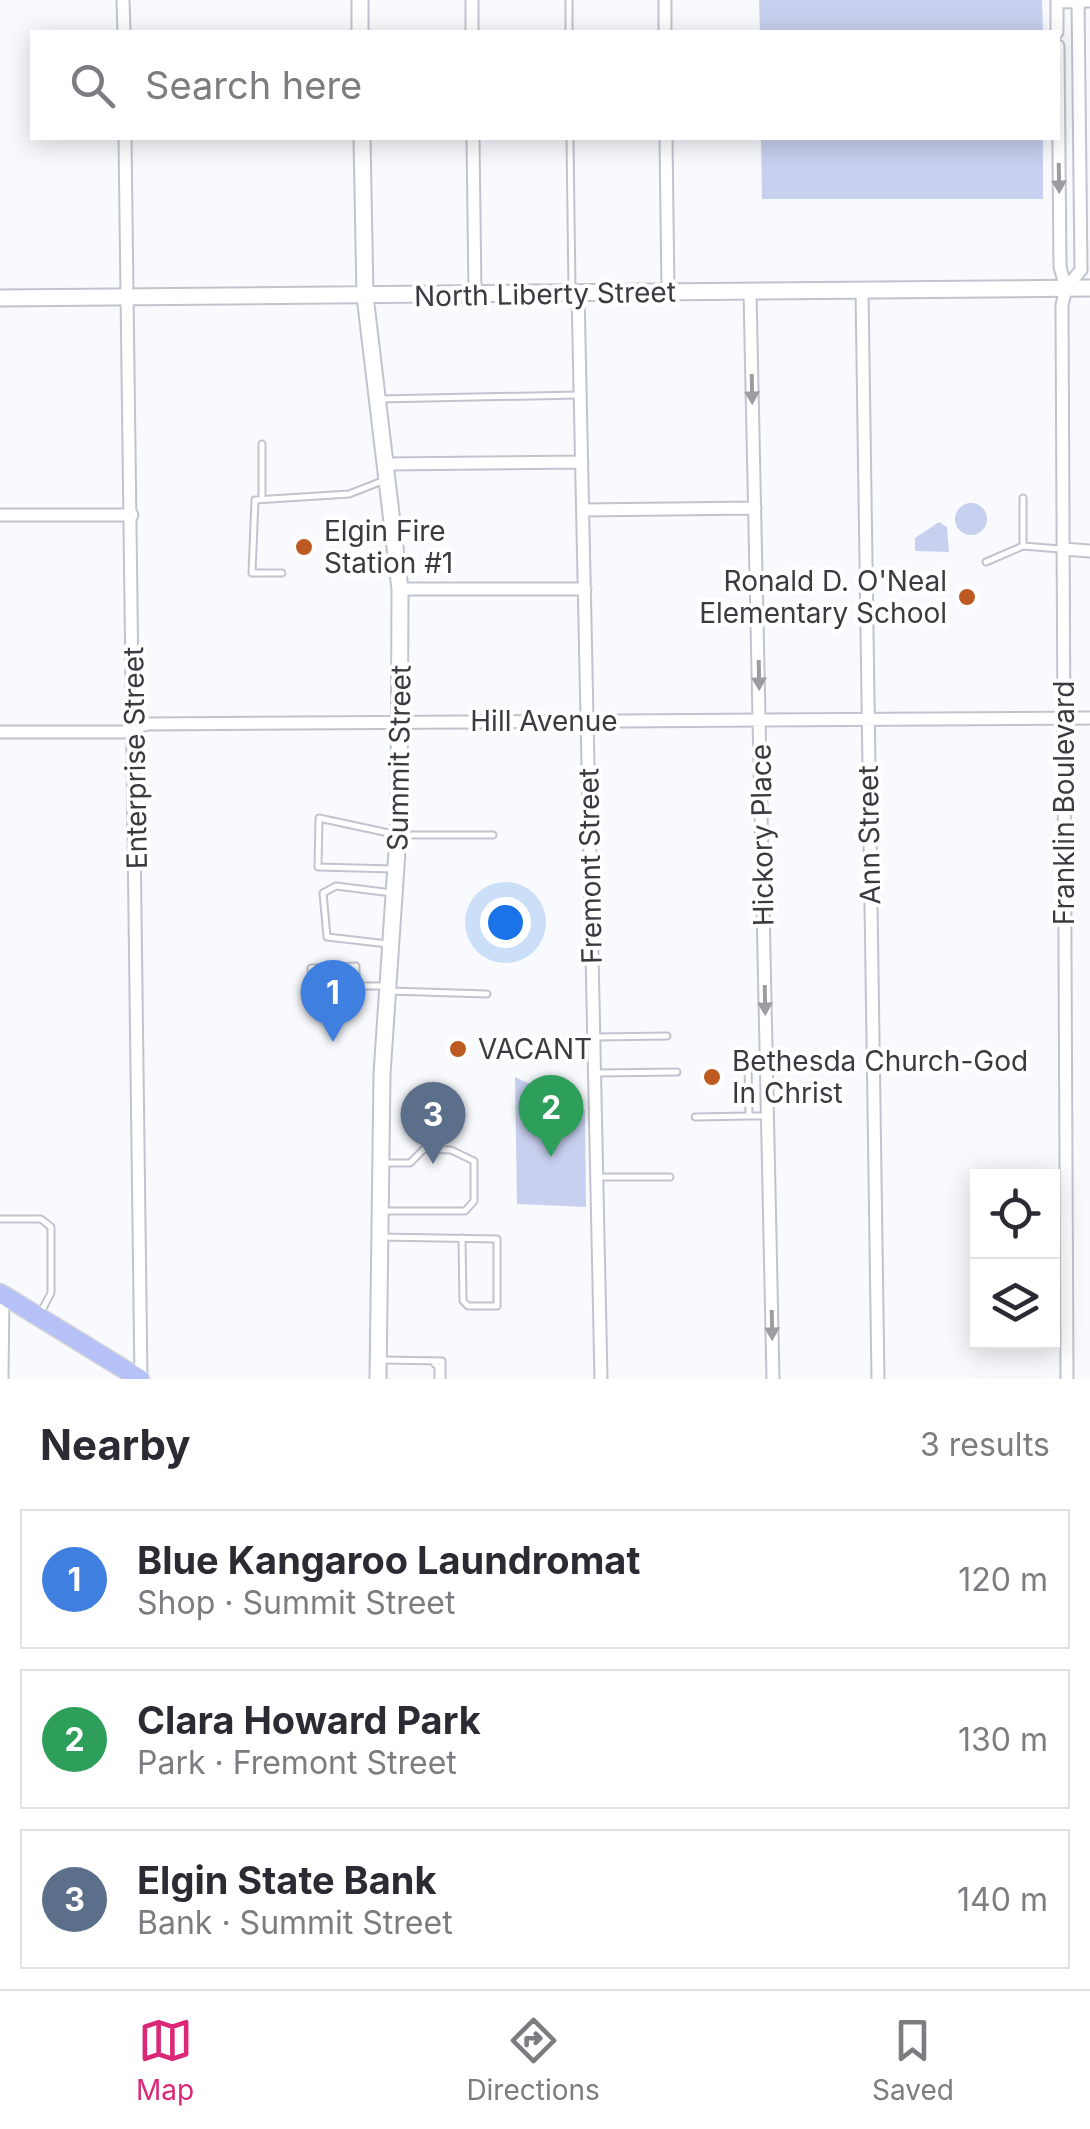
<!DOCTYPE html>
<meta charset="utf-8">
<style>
:root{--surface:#fff;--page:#f7f7f7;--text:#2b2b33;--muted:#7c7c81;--line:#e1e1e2;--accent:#db2777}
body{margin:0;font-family:Inter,sans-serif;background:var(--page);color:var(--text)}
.controls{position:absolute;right:30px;bottom:30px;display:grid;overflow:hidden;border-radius:0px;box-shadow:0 5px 25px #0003}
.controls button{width:90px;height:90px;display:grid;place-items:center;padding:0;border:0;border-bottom:2px solid var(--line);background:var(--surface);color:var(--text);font:50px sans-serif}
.you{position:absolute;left:505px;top:922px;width:35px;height:35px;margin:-25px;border:8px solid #fff;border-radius:50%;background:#1a73e8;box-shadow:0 0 0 15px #1a73e833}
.badge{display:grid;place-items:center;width:65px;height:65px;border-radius:50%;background:var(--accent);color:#fff;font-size:32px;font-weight:700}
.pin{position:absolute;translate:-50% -82px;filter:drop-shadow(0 2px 5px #0008)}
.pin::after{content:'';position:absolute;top:52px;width:35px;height:30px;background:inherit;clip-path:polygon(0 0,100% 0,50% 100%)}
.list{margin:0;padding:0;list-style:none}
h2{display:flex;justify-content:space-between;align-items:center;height:130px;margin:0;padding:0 40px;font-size:42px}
h2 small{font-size:32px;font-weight:400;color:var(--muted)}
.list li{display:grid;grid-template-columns:65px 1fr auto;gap:30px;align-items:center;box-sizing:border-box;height:140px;margin:0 20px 20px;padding:0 20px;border:2px solid var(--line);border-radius:0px}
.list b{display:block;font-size:38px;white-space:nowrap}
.list p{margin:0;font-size:32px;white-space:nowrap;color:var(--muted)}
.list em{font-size:32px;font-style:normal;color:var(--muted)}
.icon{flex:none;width:55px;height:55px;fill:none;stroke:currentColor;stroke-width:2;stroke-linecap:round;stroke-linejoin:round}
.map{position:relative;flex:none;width:1090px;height:1379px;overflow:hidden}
.search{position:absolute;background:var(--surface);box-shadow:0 5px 25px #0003;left:30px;right:30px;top:30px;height:110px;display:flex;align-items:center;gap:25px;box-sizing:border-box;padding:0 35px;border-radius:0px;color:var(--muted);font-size:38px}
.sheet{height:610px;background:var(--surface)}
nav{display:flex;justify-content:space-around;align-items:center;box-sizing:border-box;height:140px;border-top:2px solid var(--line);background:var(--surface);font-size:28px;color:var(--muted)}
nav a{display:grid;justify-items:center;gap:5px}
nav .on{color:var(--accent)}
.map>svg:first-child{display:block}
.green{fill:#c8d0ef}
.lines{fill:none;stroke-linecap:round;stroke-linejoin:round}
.service-casing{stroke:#c1c4ce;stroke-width:9}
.minor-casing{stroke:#c1c4ce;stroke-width:15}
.secondary-casing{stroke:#c1c4ce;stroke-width:19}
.primary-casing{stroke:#d8d8d9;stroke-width:21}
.service{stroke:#fff;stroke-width:5}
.minor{stroke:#fff;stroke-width:11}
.secondary{stroke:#fff;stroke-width:15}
.primary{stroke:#b6c1f8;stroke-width:18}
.oneway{fill:#9c9da0}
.poi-dot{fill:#bd5a22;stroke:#fff;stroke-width:4}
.labels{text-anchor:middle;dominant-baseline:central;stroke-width:8;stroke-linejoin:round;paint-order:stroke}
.street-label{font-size:28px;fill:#3a3b40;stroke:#fff}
.poi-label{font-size:28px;fill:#3a3b40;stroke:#fff;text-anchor:start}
</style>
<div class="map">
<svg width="1090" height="1379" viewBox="0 0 1090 1379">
<rect width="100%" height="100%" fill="#f9fafe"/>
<!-- green -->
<path class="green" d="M759,0H1042L1043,32H760Z
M761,138H1043V199H762Z
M955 519a16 16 0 1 1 32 0a16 16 0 1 1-32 0Z
M939,522L947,527L949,552L915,551V538Z
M515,1077L585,1110L586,1207L517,1204Z"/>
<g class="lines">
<defs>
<path id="service" d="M569,0V32
M570,138L572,290
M379,399L578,395
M262,444V496
M1023,498V546
M986,562L1023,546L1060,549
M282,573H252L255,500L349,494L385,480
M394,869L318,867L319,818L398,835H493
M388,944L327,937L323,893L336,886L392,893
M356,986V1000L312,1001L311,968L356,966V986H387
M390,991L487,994
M597,1037L667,1036
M763,1058L748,1066L749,1116H764
M598,1073L677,1072
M695,1117L749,1116
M600,1177H670
M381,1211H465L474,1201V1161L451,1150L424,1149L410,1163H383
M0,1219H41L51,1227V1293L40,1314
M381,1237L497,1239V1306H468L463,1301L462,1238
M383,1360L442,1361V1379
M432,1361L438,1367V1379"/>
<path id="minor" d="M123,0L124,32
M472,0V32
M665,0V32
M1057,0V32
M1057,2L1090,1
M1058,46L1060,267L1066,288
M125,138L141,1379
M473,138L475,294
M666,138L668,292
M862,290L878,1379
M750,292L773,1379
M578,293L601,1379
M386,464L582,462
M583,510L755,508
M0,515H132
M1063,549L1090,551
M400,589H585
M0,732H123L147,724L1090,718
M2,1379L3,1295
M1067,1379L1062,305L1066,288L1081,270L1078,0"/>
<path id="secondary" d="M360,0V32
M362,138L365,296L400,589L399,821L382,1074L378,1379
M0,298L1090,288"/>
<path id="primary" d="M0,1293L140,1379"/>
</defs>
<!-- service casing -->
<use href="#service" class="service-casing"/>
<!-- minor casing -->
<use href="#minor" class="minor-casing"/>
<!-- secondary casing -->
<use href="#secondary" class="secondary-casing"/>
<!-- primary casing -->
<use href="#primary" class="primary-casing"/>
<!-- service -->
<use href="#service" class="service"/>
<!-- minor -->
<use href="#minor" class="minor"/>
<!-- secondary -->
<use href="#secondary" class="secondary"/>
<!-- primary -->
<use href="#primary" class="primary"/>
</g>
<!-- one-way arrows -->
<defs><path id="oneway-solid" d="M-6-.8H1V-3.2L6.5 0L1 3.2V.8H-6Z" transform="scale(2.5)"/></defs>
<g class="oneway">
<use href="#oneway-solid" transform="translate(1059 178) rotate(89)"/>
<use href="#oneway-solid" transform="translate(752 389) rotate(89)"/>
<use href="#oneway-solid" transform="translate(759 675) rotate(89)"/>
<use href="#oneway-solid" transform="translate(765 1000) rotate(89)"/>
<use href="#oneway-solid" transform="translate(772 1325) rotate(89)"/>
</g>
<!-- markers -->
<g class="poi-dot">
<circle cx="304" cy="547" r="10"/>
<circle cx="967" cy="597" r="10"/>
<circle cx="458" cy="1049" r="10"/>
<circle cx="712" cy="1077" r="10"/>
</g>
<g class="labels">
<!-- street labels -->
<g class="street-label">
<text transform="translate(545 294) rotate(-1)">North Liberty Street</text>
<text x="544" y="721">Hill Avenue</text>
<text transform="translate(135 758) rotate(-91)">Enterprise Street</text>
<text transform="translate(399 758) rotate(-89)">Summit Street</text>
<text transform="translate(1064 803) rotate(-90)">Franklin Boulevard</text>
<text transform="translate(762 835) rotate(-91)">Hickory Place</text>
<text transform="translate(869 835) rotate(-91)">Ann Street</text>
<text transform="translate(590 866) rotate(-91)">Fremont Street</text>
</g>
<!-- poi labels -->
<g class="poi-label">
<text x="324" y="531">Elgin Fire<tspan x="324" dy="32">Station #1</tspan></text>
<text x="947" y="581" text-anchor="end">Ronald D. O'Neal<tspan x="947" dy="32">Elementary School</tspan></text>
<text x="478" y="1049">VACANT</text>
<text x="732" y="1061">Bethesda Church-God<tspan x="732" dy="32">In Christ</tspan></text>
</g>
</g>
</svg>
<div class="controls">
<button><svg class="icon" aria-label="locate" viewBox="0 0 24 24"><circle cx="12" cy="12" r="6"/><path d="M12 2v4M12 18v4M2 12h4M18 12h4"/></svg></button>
<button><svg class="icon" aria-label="layers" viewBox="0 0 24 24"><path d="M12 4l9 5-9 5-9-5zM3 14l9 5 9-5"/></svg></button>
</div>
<div class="you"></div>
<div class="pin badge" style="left:333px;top:1042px;background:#3f7fe0">1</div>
<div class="pin badge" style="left:551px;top:1157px;background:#2e9e5b">2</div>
<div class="pin badge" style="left:433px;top:1164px;background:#5c6f8a">3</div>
<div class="search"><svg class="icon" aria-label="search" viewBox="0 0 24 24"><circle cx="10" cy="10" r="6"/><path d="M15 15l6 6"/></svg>Search here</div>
</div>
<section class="sheet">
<h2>Nearby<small>3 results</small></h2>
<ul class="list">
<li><span class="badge" style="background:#3f7fe0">1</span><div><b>Blue Kangaroo Laundromat</b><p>Shop · Summit Street</p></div><em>120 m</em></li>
<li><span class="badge" style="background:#2e9e5b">2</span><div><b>Clara Howard Park</b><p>Park · Fremont Street</p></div><em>130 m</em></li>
<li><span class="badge" style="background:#5c6f8a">3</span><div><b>Elgin State Bank</b><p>Bank · Summit Street</p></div><em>140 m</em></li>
</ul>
</section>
<nav>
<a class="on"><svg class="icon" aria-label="map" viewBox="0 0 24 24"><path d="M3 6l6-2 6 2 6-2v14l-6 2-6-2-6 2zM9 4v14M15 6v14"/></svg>Map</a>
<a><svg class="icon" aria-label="directions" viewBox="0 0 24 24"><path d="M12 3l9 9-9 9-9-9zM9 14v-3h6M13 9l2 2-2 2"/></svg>Directions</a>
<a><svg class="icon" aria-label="saved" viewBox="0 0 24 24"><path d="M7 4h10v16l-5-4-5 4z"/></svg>Saved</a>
</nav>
